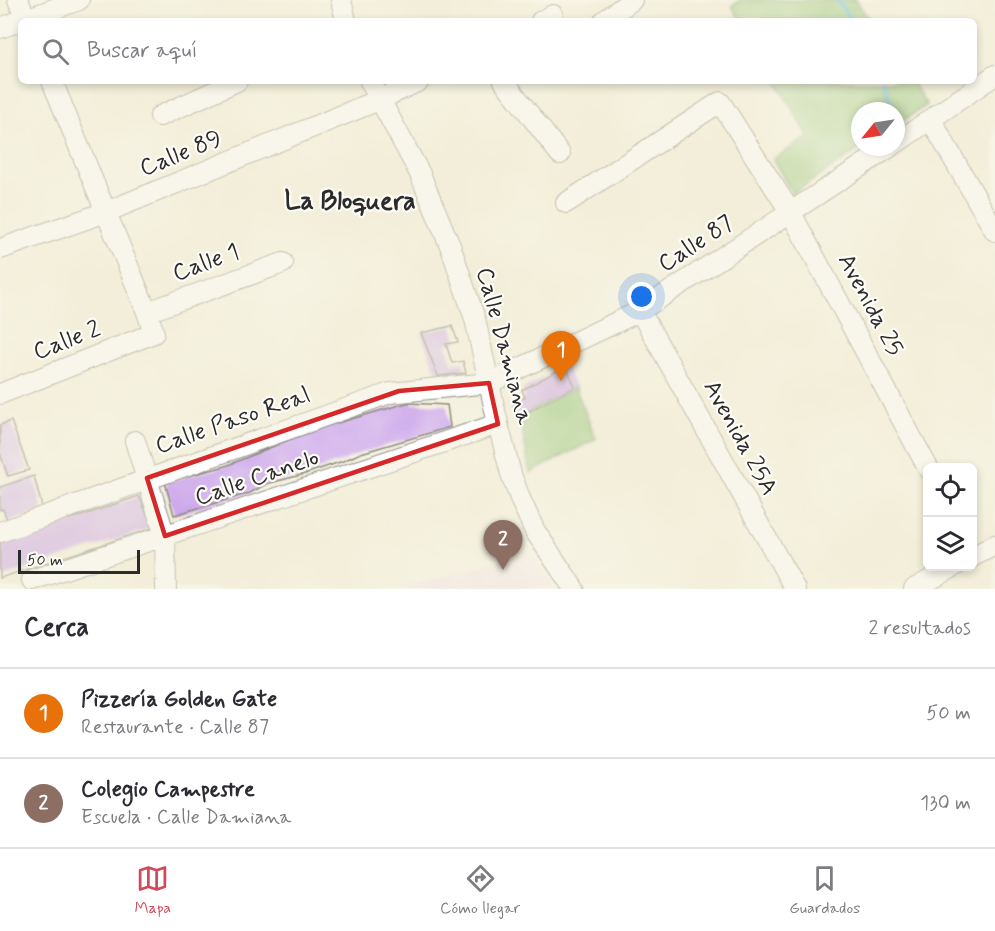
<!DOCTYPE html>
<html lang="es">
<meta charset="utf-8">
<style>
:root{--surface:#fff;--page:#f7f7f7;--text:#2b2b33;--muted:#7c7c81;--line:#e1e1e2;--accent:#d1495b}
body{margin:0;font-family:Mynerve,sans-serif;background:var(--page);color:var(--text)}
.controls{position:absolute;right:18px;bottom:18px;display:grid;overflow:hidden;border-radius:9px;box-shadow:0 3px 9px #0003}
.controls button{width:54px;height:54px;display:grid;place-items:center;padding:0;border:0;border-bottom:2px solid var(--line);background:var(--surface);color:var(--text);font:30px sans-serif}
.compass{position:absolute;left:851px;top:102px;width:54px;height:54px;border-radius:50%;background:var(--surface);box-shadow:0 3px 9px #0003;rotate:240deg}
.scale{position:absolute;left:18px;bottom:15px;width:122px;box-sizing:border-box;padding-left:6px;border:3px solid #2b2b2b;border-top:0;font-size:16px;line-height:21px;white-space:nowrap;color:#2b2b2b;-webkit-text-stroke:4px #fdfcf7;paint-order:stroke}
.you{position:absolute;left:642px;top:297px;width:21px;height:21px;margin:-15px;border:4px solid #fff;border-radius:50%;background:#1a73e8;box-shadow:0 0 0 9px #1a73e833}
.badge{display:grid;place-items:center;width:39px;height:39px;border-radius:50%;background:var(--accent);color:#fff;font-size:20px;font-weight:700}
.pin{position:absolute;translate:-50% -50px;filter:drop-shadow(0 2px 3px #0008)}
.pin::after{content:'';position:absolute;top:32px;width:21px;height:18px;background:inherit;clip-path:polygon(0 0,100% 0,50% 100%)}
.list{margin:0;padding:0;list-style:none}
h2{display:flex;justify-content:space-between;align-items:center;height:78px;margin:0;padding:0 24px;font-size:26px}
h2 small{font-size:20px;font-weight:400;color:var(--muted)}
.list li{display:grid;grid-template-columns:39px 1fr auto;gap:18px;align-items:center;box-sizing:border-box;height:90px;padding:0 24px;border-top:2px solid var(--line)}
.list b{display:block;font-size:22px;white-space:nowrap}
.list p{margin:0;font-size:20px;white-space:nowrap;color:var(--muted)}
.list em{font-size:20px;font-style:normal;color:var(--muted)}
.icon{flex:none;width:33px;height:33px;fill:none;stroke:currentColor;stroke-width:2;stroke-linecap:round;stroke-linejoin:round}
.map{position:relative;flex:none;width:995px;height:589px;overflow:hidden}
.search{position:absolute;background:var(--surface);box-shadow:0 3px 9px #0003;left:18px;right:18px;top:18px;height:66px;display:flex;align-items:center;gap:15px;box-sizing:border-box;padding:0 21px;border-radius:9px;color:var(--muted);font-size:22px}
.sheet{height:258px;background:var(--surface)}
nav{display:flex;justify-content:space-around;align-items:center;box-sizing:border-box;height:84px;border-top:2px solid var(--line);background:var(--surface);font-size:16px;color:var(--muted)}
nav a{display:grid;justify-items:center;gap:3px}
nav .on{color:var(--accent)}
.map>svg:first-child{display:block}
.built{fill:#efd0e6}
.green{fill:#91c475;stroke:#5e7850;stroke-width:1.5}
.lines{fill:none;stroke-linecap:round;stroke-linejoin:round}
.stream{stroke:#4fb5cd;stroke-width:5}
.building{fill:#cba4ea}
.minor-casing{stroke:#8e8c82;stroke-width:22}
.minor{stroke:#fff;stroke-width:20}
.marked{fill:none;stroke:#d62828;stroke-width:4.5;stroke-linejoin:round}
.labels{text-anchor:middle;dominant-baseline:central;stroke-width:4.5;stroke-linejoin:round;paint-order:stroke}
.street-label{font-size:24px;fill:#2b2b2b;stroke:#fdfcf7}
.neighbourhood-label{font-size:26px;font-weight:bold;fill:#2b2b2b;stroke:#fdfcf7}
</style>
<div class="map">
<svg width="995" height="589" viewBox="0 0 995 589">
<rect width="100%" height="100%" fill="#fdfcf7"/>
<filter id="ink" filterUnits="userSpaceOnUse"><feTurbulence type="fractalNoise" baseFrequency=".0167" numOctaves="2"/><feDisplacementMap in="SourceGraphic" scale="12" xChannelSelector="R" yChannelSelector="G"/><feConvolveMatrix kernelMatrix="1 2 1 2 8 2 1 2 1" color-interpolation-filters="sRGB"/></filter>
<filter id="wash" filterUnits="userSpaceOnUse"><feTurbulence type="fractalNoise" baseFrequency=".008" numOctaves="4" result="noise"/><feDisplacementMap in="SourceGraphic" scale="24" xChannelSelector="R" yChannelSelector="G"/><feGaussianBlur stdDeviation="1.35" result="paint"/><feColorMatrix in="noise" values="0 0 0 0 0 0 0 0 0 0 0 0 0 0 0 0 0 1.4 0 .05"/><feComposite in="paint" operator="in"/></filter>
<g filter="url(#wash)">
<rect width="100%" height="100%" fill="#f2eed9"/>
<!-- built -->
<path class="built" d="M529,552L555,589H400Z"/>
<!-- green -->
<path class="green" d="M740,0H856L870,21H741L732,6Z
M776,81H911L927,105L896,125V111H860V147H863L792,194L773,159L809,137Z
M575,387L596,439L530,473L520,416Z"/>
<g class="lines">
<!-- stream -->
<path class="stream" d="M837,0L852,21
M883,81L894,111
M896,116L897,118"/>
</g>
<g id="blocks">
<!-- building -->
<path class="building" d="M452,326L458,342L446,344L452,363L463,361L466,373L438,376L421,333Z
M566,366L575,387L520,416L513,405L525,397L522,390Z
M407,403L447,405L450,427L361,453L343,461L305,474L266,484L250,493L174,515L165,482L226,466L313,430Z
M11,421L29,470L8,476L0,453V425Z
M34,476L43,511L8,522L3,509L0,510V487Z
M139,496L153,528L0,578V540L41,525L81,516Z"/>
</g>
</g>
<g filter="url(#ink)">
<use href="#blocks" fill-opacity="0" stroke="#8e8c82" stroke-width="1.5"/>
<g class="lines">
<defs>
<path id="minor" d="M18,0L27,21
M341,0L346,21
M541,21L553,15
M604,21L632,0
M0,28L79,0
M370,81L420,174L451,248L475,319L498,424L511,474L521,501L535,531L574,589
M504,81L560,154
M160,116L237,81
M931,120L995,231
M896,143L995,75
M566,203L720,102L791,213L928,468
M0,249L106,212L379,100L419,81
M640,311L795,589
M147,312L283,263
M0,394L154,333L147,312L52,81
M135,441L165,536L166,589
M0,532L390,393L489,383L640,311L890,147
M972,557L995,545
M32,580L498,424
M914,589L955,566"/>
</defs>
<!-- minor casing -->
<use href="#minor" class="minor-casing"/>
<!-- minor -->
<use href="#minor" class="minor"/>
</g>
</g>
<!-- marked area -->
<path d="M0 0H995V589H0ZM489,383L498,424L165,536L147,478L399,391Z" fill="#f2eed9" fill-opacity=".55" fill-rule="evenodd"/>
<path class="marked" d="M489,383L498,424L165,536L147,478L399,391Z"/>
<g class="labels">
<!-- street labels -->
<g class="street-label">
<text transform="translate(181 154) rotate(-22)">Calle 89</text>
<text transform="translate(696 244) rotate(-33)">Calle 87</text>
<text transform="translate(206 263) rotate(-20)">Calle 1</text>
<text transform="translate(870 305) rotate(62)">Avenida 25</text>
<text transform="translate(67 341) rotate(-21)">Calle 2</text>
<text transform="translate(504 346) rotate(75)">Calle Damiana</text>
<text transform="translate(233 421) rotate(-19)">Calle Paso Real</text>
<text transform="translate(740 438) rotate(61)">Avenida 25A</text>
<text transform="translate(257 478) rotate(-19)">Calle Canelo</text>
</g>
<!-- neighbourhood labels -->
<g class="neighbourhood-label">
<text x="350" y="202">La Bloquera</text>
</g>
</g>
</svg>
<div class="controls">
<button><svg class="icon" aria-label="locate" viewBox="0 0 24 24"><circle cx="12" cy="12" r="6"/><path d="M12 2v4M12 18v4M2 12h4M18 12h4"/></svg></button>
<button><svg class="icon" aria-label="layers" viewBox="0 0 24 24"><path d="M12 4l9 5-9 5-9-5zM3 14l9 5 9-5"/></svg></button>
</div>
<svg class="compass" viewBox="-18 -18 36 36"><path d="M0-13l5 13h-10z" fill="#e53935"/><path d="M0 13l5-13h-10z" fill="#7c7c81"/></svg>
<div class="scale">50 m</div>
<div class="you"></div>
<div class="pin badge" style="left:561px;top:381px;background:#e8710a">1</div>
<div class="pin badge" style="left:503px;top:570px;background:#8d6e63">2</div>
<div class="search"><svg class="icon" aria-label="search" viewBox="0 0 24 24"><circle cx="10" cy="10" r="6"/><path d="M15 15l6 6"/></svg>Buscar aquí</div>
</div>
<section class="sheet">
<h2>Cerca<small>2 resultados</small></h2>
<ul class="list">
<li><span class="badge" style="background:#e8710a">1</span><div><b>Pizzería Golden Gate</b><p>Restaurante · Calle 87</p></div><em>50 m</em></li>
<li><span class="badge" style="background:#8d6e63">2</span><div><b>Colegio Campestre</b><p>Escuela · Calle Damiana</p></div><em>130 m</em></li>
</ul>
</section>
<nav>
<a class="on"><svg class="icon" aria-label="map" viewBox="0 0 24 24"><path d="M3 6l6-2 6 2 6-2v14l-6 2-6-2-6 2zM9 4v14M15 6v14"/></svg>Mapa</a>
<a><svg class="icon" aria-label="directions" viewBox="0 0 24 24"><path d="M12 3l9 9-9 9-9-9zM9 14v-3h6M13 9l2 2-2 2"/></svg>Cómo llegar</a>
<a><svg class="icon" aria-label="saved" viewBox="0 0 24 24"><path d="M7 4h10v16l-5-4-5 4z"/></svg>Guardados</a>
</nav>
